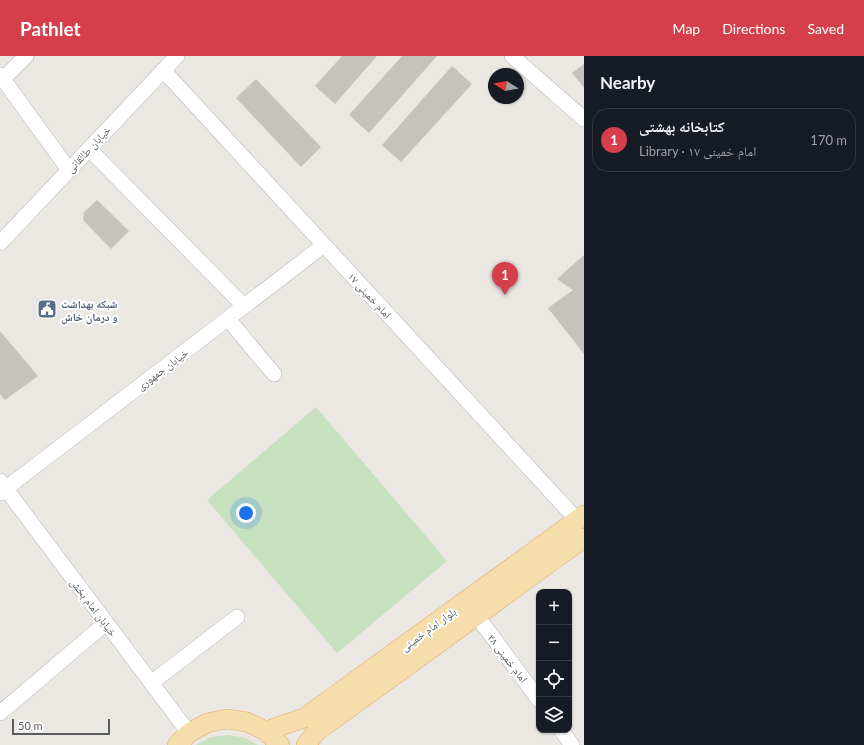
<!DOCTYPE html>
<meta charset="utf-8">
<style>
:root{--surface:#171b24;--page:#242831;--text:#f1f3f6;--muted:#9ea1a6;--line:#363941;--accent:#d53e4b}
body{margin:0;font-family:Lato,"Noto Naskh Arabic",sans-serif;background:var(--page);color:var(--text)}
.controls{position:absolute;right:12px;bottom:12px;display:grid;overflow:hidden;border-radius:8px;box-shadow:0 1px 3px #0004}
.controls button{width:36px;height:36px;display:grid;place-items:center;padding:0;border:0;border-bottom:1px solid var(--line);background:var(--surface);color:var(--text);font:20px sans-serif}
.compass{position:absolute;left:488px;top:12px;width:36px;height:36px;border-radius:50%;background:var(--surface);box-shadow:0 1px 3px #0004;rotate:281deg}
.scale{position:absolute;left:12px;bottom:10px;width:98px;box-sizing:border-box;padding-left:4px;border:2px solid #5a5e61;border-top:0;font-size:11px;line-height:14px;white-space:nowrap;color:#5a5e61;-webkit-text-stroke:3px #fff;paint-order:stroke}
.you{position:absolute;left:246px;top:457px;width:14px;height:14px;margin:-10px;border:3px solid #fff;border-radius:50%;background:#1a73e8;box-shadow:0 0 0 6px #1a73e833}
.badge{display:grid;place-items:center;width:26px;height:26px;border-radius:50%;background:var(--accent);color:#fff;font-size:13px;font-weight:700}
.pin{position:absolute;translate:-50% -33px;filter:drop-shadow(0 1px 2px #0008)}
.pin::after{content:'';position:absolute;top:21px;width:14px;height:12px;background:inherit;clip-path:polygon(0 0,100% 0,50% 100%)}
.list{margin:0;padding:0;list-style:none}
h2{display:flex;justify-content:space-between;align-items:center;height:52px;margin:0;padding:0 16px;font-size:17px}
h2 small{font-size:13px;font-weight:400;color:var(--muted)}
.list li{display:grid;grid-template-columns:26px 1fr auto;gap:12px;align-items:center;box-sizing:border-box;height:64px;margin:0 8px 8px;padding:0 8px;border:1px solid var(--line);border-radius:16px}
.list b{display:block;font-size:15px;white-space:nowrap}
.list p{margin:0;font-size:13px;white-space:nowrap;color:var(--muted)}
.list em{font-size:13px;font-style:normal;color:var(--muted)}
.icon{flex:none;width:22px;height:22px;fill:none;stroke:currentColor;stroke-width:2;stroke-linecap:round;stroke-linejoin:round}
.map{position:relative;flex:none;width:584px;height:689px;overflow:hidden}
header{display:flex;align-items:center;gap:24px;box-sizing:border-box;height:56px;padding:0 20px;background:var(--accent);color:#fff}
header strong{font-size:19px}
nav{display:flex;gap:22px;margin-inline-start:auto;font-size:14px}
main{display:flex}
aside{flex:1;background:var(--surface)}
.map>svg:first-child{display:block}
.green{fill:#c6e0c0}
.building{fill:#c6c2be}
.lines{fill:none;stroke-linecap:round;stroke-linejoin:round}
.minor-casing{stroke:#afb3b6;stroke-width:16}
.major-casing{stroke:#e1a965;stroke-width:20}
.minor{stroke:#fff;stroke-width:15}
.major{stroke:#f5ddac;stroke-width:19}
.labels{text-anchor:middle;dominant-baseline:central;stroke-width:4;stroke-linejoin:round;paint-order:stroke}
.street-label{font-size:11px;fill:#5a5e61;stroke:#fff}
.service-label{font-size:11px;font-weight:bold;fill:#4e5e75;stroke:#fff;text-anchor:start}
</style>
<header>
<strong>Pathlet</strong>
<nav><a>Map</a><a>Directions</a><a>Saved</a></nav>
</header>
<main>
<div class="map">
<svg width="584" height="689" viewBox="0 0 584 689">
<rect width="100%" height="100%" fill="#ebe7e2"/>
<!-- green -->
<path class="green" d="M316,351L447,505L337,597L207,444Z
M228,679L246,682L258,689H196L211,681Z"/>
<!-- building -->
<path class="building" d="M342,0H377L335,48L315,30Z
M402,0H437L369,77L349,59Z
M584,8V32L572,17Z
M452,10L472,28L401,106L382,89Z
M256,23L321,91L301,111L236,42Z
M97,144L129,175L111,193L83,164L84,156Z
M584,199V298L548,252L573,234L557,223Z
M0,275L38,320L5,344L0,338Z"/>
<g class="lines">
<defs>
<path id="minor" d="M512,0L584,63
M163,14L577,464
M0,19L69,114
M3,23L26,0
M89,93L244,250
M0,187L177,0
M228,263L274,318
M0,425L189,677
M0,437L324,189
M477,560L539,644
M151,627L237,561
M0,657L106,567
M561,674L572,689"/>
<path id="major" d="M266,675L304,662L584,459
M177,689L189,677L207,667L227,663L247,666L266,675L280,689
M306,689L316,676L584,482"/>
</defs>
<!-- minor casing -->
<use href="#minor" class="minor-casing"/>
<!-- major casing -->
<use href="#major" class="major-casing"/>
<!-- minor -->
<use href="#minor" class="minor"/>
<!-- major -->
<use href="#major" class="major"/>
</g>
<!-- icons -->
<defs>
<symbol id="civic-square" viewBox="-11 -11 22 22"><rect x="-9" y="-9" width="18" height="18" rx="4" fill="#5c6f8a" stroke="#fff"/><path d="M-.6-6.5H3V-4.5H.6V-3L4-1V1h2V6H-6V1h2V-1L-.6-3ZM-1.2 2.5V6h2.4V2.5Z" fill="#fff"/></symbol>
</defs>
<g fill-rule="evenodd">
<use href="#civic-square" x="36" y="242" width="22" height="22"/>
</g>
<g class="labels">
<!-- street labels -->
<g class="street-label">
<text transform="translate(88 93) rotate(-47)">خیابان طالقانی</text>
<text transform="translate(370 239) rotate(47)">امام خمینی ۱۷</text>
<text transform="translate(162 313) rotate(-37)">خیابان جمهوری</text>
<text transform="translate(94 551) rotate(53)">خیابان امام بخش</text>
<text transform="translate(428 573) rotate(-36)">بلوار امام خمینی</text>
<text transform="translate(508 602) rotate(53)">امام خمینی ۲۸</text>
</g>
<!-- service labels -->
<g class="service-label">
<text x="61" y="247">شبکه بهداشت<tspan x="61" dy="13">و درمان خاش</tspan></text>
</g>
</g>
</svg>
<div class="controls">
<button>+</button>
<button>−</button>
<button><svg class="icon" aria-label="locate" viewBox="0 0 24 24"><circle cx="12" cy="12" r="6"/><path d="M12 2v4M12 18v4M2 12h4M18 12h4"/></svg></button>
<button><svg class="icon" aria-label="layers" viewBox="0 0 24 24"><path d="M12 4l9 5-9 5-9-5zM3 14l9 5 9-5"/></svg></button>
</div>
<svg class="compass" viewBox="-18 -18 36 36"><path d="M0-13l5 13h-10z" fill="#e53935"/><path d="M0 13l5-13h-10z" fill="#9ea1a6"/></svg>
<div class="scale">50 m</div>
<div class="you"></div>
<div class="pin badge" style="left:505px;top:239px">1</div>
</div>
<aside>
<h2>Nearby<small></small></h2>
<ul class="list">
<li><span class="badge">1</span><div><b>کتابخانه بهشتی</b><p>Library · امام خمینی ۱۷</p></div><em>170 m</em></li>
</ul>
</aside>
</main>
